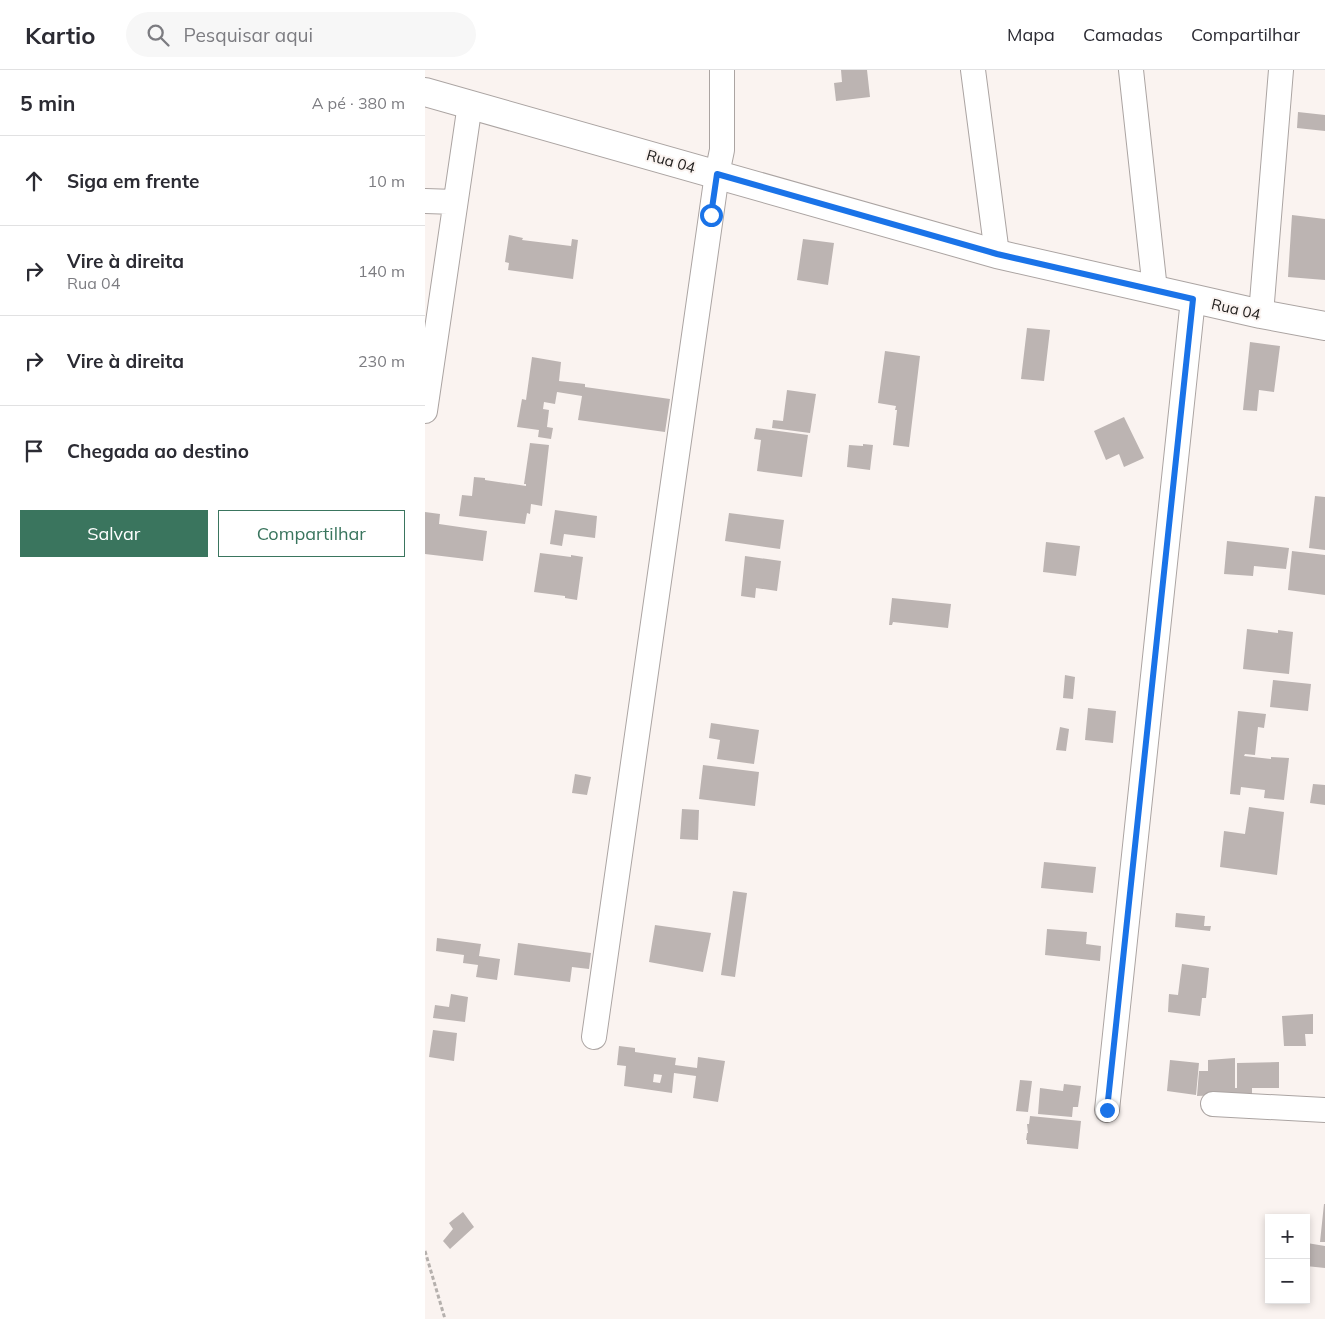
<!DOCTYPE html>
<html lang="pt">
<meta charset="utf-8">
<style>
:root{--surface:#fff;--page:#f7f7f7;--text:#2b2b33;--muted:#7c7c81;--line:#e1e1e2;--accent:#3a755e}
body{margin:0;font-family:Mulish,sans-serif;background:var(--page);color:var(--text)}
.controls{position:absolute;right:15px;bottom:15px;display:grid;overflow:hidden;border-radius:0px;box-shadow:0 2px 8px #0003}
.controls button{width:45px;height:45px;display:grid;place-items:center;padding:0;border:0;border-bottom:1px solid var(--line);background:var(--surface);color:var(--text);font:25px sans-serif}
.stop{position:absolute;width:15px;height:15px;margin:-11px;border:4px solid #1a73e8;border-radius:50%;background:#fff}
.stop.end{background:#1a73e8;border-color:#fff;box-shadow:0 1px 5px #0008}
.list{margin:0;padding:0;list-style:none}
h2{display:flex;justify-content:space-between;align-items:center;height:65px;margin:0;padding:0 20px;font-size:21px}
h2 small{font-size:16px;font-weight:400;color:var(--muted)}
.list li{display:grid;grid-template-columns:32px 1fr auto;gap:15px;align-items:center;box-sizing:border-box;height:90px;padding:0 20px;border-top:1px solid var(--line)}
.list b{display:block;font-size:19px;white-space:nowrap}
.list p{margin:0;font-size:16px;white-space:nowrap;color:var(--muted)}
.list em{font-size:16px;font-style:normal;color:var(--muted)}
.actions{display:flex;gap:10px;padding:15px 20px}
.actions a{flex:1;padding:11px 0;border:1px solid var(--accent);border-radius:0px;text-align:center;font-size:18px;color:var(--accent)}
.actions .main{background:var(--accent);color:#fff}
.icon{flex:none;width:28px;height:28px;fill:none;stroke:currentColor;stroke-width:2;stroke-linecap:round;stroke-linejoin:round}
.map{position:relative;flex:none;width:900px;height:1249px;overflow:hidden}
header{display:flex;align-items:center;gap:30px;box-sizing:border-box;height:70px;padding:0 25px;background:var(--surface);border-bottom:1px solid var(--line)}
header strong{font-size:24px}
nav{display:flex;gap:28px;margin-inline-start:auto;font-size:18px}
.search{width:350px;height:45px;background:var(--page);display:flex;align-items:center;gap:12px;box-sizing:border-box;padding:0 18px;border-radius:28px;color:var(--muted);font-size:19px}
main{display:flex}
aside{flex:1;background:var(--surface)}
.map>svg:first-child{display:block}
.building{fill:#bcb4b2;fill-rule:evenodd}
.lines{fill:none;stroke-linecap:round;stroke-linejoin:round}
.street-casing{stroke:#aba4a2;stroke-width:26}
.secondary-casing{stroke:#aba4a2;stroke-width:30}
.path{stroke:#b5b0ad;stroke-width:3;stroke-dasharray:4 2.5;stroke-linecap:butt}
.street{stroke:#fff;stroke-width:24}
.secondary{stroke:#fff;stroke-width:28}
.route{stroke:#1a73e8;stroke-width:6}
.labels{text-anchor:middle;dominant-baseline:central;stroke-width:4;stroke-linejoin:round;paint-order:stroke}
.street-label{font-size:15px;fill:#22201f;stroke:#faf3f0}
</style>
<header>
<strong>Kartio</strong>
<div class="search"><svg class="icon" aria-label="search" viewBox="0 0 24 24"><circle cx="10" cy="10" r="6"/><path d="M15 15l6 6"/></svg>Pesquisar aqui</div>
<nav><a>Mapa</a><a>Camadas</a><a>Compartilhar</a></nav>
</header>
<main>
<aside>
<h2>5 min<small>A pé · 380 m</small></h2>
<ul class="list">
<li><svg class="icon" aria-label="ahead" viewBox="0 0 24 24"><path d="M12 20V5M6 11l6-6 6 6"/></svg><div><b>Siga em frente</b></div><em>10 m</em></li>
<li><svg class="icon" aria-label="right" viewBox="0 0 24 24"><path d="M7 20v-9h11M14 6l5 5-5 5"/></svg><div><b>Vire à direita</b><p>Rua 04</p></div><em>140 m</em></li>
<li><svg class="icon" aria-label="right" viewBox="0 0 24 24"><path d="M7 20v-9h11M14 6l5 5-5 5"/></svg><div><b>Vire à direita</b></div><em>230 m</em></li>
<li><svg class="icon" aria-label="arrive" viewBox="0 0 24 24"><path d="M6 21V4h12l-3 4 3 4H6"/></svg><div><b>Chegada ao destino</b></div></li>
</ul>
<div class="actions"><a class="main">Salvar</a><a>Compartilhar</a></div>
</aside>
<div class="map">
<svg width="900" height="1249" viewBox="0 0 900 1249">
<rect width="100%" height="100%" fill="#faf3f0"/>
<!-- building -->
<path class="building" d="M416,0H442L445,27L411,31L409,13L417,12Z
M873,42L900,45V61L872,58Z
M867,145L900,149V210L863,207Z
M84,165L98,168L97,170L146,176L147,169L153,170L148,209L83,200L84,193L80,192Z
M378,169L409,173L403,215L372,210Z
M602,258L625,260L619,311L596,309Z
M825,272L855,276L849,322L834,320L832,341L818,340Z
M460,281L495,286L484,377L468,375L472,340H470L471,336L453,333Z
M107,287L136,292L134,311L160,314V317L245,329L240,362L153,350L157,326L132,322L130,334L119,332L118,339L124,340L122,357L128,358L126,369L113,367L114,360L92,357L97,329L101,330Z
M362,320L391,324L385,363L347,358L348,350L358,351Z
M699,347L719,388L699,397L694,384L681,390L669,361Z
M331,358L383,365L377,407L332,401L336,370L329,369Z
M105,373L124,375L117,436L106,434L105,444L102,443L100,454L34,446L37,425L47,426L49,407L60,408V410L101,416V414H99Z
M438,374L448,375L445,400L422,397L424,375L438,376Z
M890,426L900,427V480L884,478Z
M130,440L172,446L170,468L139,464L137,476L125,474Z
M0,442L15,444L14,454L62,461L58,491L0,484Z
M304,443L359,450L355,479L300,471Z
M802,471L864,478L861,499L829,496L828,506L799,504Z
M621,472L655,476L651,506L618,502Z
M867,481L900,485V525L863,520Z
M115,483L146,487V485L158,487L152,530L140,528V526L109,522Z
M320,486L356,491L352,521L331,518L330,528L316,526Z
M467,528L526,534L523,558L468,552L467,555H464Z
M822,559L853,563V560L868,562L864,604L818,599Z
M640,605L650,607L648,629L638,628Z
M848,610L886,614L883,641L845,637Z
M663,638L691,641L688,673L660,670Z
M813,641L841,644L839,658L833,657L830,685L820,684L819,686L846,689V687L864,688L859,730L839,728L840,720L816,717L815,725L805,724Z
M286,653L334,660L329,694L292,689L295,670L284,668Z
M635,657L644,659L641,681L631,680Z
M278,695L334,702L330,736L274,729Z
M150,704L166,707L162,725L147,723Z
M888,714L900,715V735L885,733Z
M824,737L859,742L852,805L795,797L799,761L820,764Z
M257,739L274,740L273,770L255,769Z
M619,792L671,797L668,823L616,818Z
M308,821L322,823L310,907L296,905Z
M751,843L780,846L779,856H786L785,861L750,857Z
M230,855L286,863L278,902L224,892Z
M622,859L662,862L661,874L676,876L675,891L620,885Z
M12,868L56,874L54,886L75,889L72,910L51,907L53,895L38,893L39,885L11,881Z
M93,873L166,883L164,899L147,897L145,912L89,905Z
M757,894L784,898L781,928H777L775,946L743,942L744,924L753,925Z
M26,924L43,927L40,952L8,948L10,935L24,937Z
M888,944V964H880L881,976H859L857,946Z
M8,960L32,963L29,991L4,987Z
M194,976L210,978V982L251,988L250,995L272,998L273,987L300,991L293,1032L268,1028L271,1006L249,1003L247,1023L199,1016L201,996L192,995ZM229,1004L237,1005L235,1013L228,1012Z
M810,988V1018H812V993L854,992V1018H827V1030L797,1025L772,1026L774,1001H783V990Z
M745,990L774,993L771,1025L742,1021Z
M595,1010L607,1011L603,1042L591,1041Z
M639,1014L656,1016L653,1037H648L647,1047L613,1044L615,1018L638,1021Z
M605,1046L656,1051L653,1079L602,1074V1070H601L602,1063H603L602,1054H604Z
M899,1134H900V1172H895Z
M38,1142L49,1157L25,1179L18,1171L28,1159L24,1153Z
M882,1173L900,1176V1198L881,1196Z"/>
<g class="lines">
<defs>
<path id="street" d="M548,0L572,184
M706,0L730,220
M0,131L30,132
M836,244L856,0
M0,341L45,34
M169,967L292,104L297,80V0
M788,1034L900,1040
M682,1040L768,229"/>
<path id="secondary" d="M0,22L572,184L836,244L900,256"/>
</defs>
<!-- street casing -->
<use href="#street" class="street-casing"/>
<!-- secondary casing -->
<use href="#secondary" class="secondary-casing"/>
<!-- path -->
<path class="path" d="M0,1181L20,1249"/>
<!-- street -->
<use href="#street" class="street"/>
<!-- secondary -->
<use href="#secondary" class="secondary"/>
</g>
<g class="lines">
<!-- route -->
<path class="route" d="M286,145L292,104L572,184L768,229L682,1040"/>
</g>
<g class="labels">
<!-- street labels -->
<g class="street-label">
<text transform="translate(246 91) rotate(16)">Rua 04</text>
<text transform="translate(811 239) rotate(13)">Rua 04</text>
</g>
</g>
</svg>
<div class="controls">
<button>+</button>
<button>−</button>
</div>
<div class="stop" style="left:286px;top:145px"></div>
<div class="stop end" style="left:682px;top:1040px"></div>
</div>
</main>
